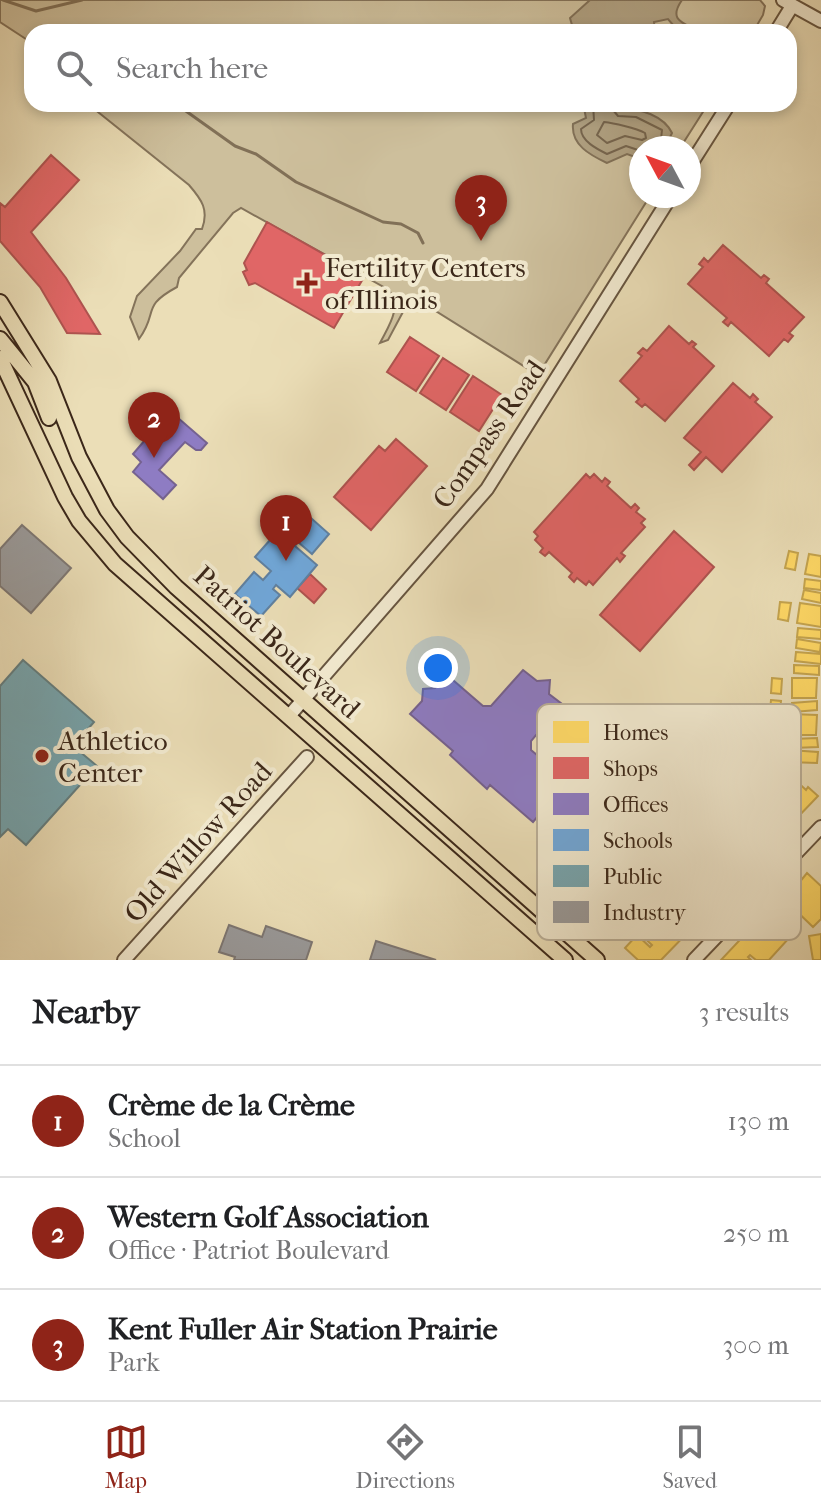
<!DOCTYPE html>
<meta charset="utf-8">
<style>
:root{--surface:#fff;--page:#f2f2f2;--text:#202124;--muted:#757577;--line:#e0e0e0;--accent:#8f2418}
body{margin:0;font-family:"IM FELL French Canon",serif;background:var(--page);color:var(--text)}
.compass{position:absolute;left:629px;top:136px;width:72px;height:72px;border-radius:50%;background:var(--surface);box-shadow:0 4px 12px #0003;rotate:311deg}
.you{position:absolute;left:438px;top:668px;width:28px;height:28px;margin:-20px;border:6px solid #fff;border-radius:50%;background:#1a73e8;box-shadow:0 0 0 12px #1a73e833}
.badge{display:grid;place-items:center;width:52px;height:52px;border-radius:50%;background:var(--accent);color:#fff;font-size:26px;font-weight:700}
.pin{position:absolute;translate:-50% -66px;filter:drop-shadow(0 2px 4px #0008)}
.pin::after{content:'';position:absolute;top:42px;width:28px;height:24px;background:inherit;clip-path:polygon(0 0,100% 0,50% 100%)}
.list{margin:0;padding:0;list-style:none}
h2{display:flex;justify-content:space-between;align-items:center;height:104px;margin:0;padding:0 32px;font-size:34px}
h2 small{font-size:26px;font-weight:400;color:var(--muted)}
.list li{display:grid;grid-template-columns:52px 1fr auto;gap:24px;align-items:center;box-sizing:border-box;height:112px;padding:0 32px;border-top:2px solid var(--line)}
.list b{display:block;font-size:30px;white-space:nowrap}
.list p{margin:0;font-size:26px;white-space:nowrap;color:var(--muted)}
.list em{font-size:26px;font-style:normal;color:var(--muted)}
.icon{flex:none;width:44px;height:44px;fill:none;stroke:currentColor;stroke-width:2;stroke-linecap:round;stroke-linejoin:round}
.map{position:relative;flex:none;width:821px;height:960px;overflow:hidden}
.search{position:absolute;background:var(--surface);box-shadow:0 4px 12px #0003;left:24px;right:24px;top:24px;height:88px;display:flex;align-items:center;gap:20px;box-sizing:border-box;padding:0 28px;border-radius:24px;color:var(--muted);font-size:30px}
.sheet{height:440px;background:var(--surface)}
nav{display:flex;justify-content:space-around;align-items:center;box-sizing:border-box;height:112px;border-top:2px solid var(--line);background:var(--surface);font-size:22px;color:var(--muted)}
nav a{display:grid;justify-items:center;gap:4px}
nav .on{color:var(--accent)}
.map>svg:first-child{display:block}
.green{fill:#cdbf9c;stroke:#84735a;stroke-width:2}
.water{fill:#afa081;stroke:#817057;stroke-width:2}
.homes{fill:#ffd966;stroke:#c4a44f;stroke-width:2}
.shops{fill:#e06666;stroke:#ae534f;stroke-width:2}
.offices{fill:#8e7cc3;stroke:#756290;stroke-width:2}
.schools{fill:#6fa8dc;stroke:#5f81a2;stroke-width:2}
.public{fill:#76a5af;stroke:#647f82;stroke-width:2}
.industry{fill:#999;stroke:#7d7773;stroke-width:2}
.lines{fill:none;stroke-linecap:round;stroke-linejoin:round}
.shore{stroke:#75644d;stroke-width:2}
.stream{stroke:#817057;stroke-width:3}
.minor-casing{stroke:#675540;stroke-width:16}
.major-casing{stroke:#3b2719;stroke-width:18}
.minor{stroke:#f2ead0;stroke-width:12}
.major{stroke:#ebdeb7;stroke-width:14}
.poi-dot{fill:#8f2418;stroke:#f2ead0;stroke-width:3}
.labels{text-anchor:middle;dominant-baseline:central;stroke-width:8;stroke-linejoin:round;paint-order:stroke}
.poi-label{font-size:28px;fill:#3b2719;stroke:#f2ead0;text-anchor:start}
.street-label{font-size:28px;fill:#3b2719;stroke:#f2ead0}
.key{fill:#f2ead0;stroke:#bbb099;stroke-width:2}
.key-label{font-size:22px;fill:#3b2719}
</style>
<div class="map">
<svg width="821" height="960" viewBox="0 0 821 960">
<rect width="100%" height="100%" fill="#ebdeb7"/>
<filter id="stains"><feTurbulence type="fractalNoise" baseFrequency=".0025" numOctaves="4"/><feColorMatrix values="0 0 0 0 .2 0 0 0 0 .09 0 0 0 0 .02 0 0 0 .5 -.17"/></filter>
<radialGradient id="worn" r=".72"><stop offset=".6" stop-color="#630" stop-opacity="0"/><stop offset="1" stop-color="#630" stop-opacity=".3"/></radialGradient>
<!-- green -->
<path class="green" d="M0,0H760L765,6L763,15L753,32H32V43L0,22Z
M88,104H708L680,148H641V196H650L538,375L418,300L404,310L388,340L380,343C389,325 402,308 389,290L241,208L233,213L179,278L177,287C140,307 159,312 139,339L130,317L137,296L180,251L196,229H202C209,210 202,200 189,185Z"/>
<!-- water -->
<path class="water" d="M590,0H682C666,23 688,23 699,32H675L674,26L668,19L654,22L655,32L580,30L572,25L570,18Z
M589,104H616L622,109C640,108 664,116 672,133L665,148H641V159L627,154L607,163C590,155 571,145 573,124L586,118L584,108Z"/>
<!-- homes -->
<path class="homes" d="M789,551L798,553L795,570L785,568Z
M809,554L821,556V577L805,574Z
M805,579L821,581V590L804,588Z
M804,590L821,593V603L802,599Z
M780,602L791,603L788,621L778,619Z
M800,603L821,606V627L797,623Z
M798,628L821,630V639L797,637Z
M797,639L821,643L820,652L796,648Z
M796,652L821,654V664L795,661Z
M794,665L819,666V675L794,673Z
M772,678L782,679L781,694L771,693Z
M792,678H817L816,698H792Z
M771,700L781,701L780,711L770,710Z
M817,701V710L793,712L792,703Z
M791,714L817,715L816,735H791Z
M817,738L818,747L793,748V739Z
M789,750L818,752L817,763L788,762Z
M790,775L806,790L808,787L818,796L771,845L748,820L760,806L772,818L775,815L763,804L775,791L783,798L780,802L784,806L789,800L777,788Z
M807,873L821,886V919L813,927L785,900Z
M666,905L693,927L661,960H638L625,948L637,935L650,947L652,945L639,933L652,920L660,927L656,931L660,935L667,929L654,917Z
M767,911L790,937L769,960H756L750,955L748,957L751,960H721Z
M821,934V960H813L809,936Z"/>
<!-- shops -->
<path class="shops" d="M51,155L79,180L31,232L66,278L100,334L67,333L40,287L0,241V203L5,207Z
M267,222L364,277L334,328L255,283L249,285L243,272L247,270L244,263Z
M723,245L761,278L764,275L769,279L766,283L804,317L789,333L793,336L788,342L784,339L769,356L731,322L728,326L723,322L727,318L688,284L703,267L699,264L704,258L708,262Z
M669,326L689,344L692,341L696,344L693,347L714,366L665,421L645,404L642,407L636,402L639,399L620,381L642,356L638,353L643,348L647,351Z
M410,337L439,356L416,391L387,372Z
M443,358L469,375L446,410L420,393Z
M473,376L502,395L479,431L450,412Z
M733,383L750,398L753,394L758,399L755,402L772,417L722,472L706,457L694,470L689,465L701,452L684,438Z
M396,439L427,466L371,530L334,497L379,446L385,451Z
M586,474L590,478L594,474L602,482L605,478L610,482L607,486L631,508L635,504L639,508L636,512L645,519L641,523L645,527L621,553L625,556L620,562L617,558L593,585L589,581L586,585L577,578L574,582L569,577L572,573L549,552L545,556L540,552L543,548L535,540L538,536L534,532Z
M674,531L714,567L640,651L600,615Z
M310,574L326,589L314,603L297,588Z"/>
<!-- offices -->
<path class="offices" d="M170,411L207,443L201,450H196L185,442L159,470L176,485L163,499L133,472L141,462L133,454Z
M523,670L537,681L550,680L549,694L562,704L531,741V750L568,781L556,795V807L544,809L533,822L490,785L487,789L450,755L453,751L410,714L422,701L423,689L435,688L447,675L483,706H491Z"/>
<!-- schools -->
<path class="schools" d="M303,511L329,534L312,554L298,542L295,546L317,565L290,597L276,585L273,589L280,595L261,616L235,594L254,572L263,580L271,571L255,557L278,531L291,542L294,538L286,531Z"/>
<!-- public -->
<path class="public" d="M23,660L94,722L73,746L97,766L26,845L8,829L0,837V686Z"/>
<!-- industry -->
<path class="industry" d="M22,525L71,568L31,613L0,586V549Z
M229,925L262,937L266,926L312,942L306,960H234L235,957L219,952Z
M376,941L436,960H370Z"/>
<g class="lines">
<!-- shore -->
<path class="shore" d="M593,104L594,120L581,129C581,141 597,149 607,154L626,146L641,151
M612,104L613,110L618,116L636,117L662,130L660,148
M604,122C613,123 636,128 645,133L646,138L642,140L625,136L607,143L597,135Z"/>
<!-- stream -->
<path class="stream" d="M3,0L36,11L82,0
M176,104L235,146L256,154L296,182L383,222L401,224L418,233L423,243"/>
<defs>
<path id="minor" d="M783,0L821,21
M776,32L792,6
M689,167L729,104
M289,716L487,489L671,196
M124,960L307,757
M694,960L821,827"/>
<path id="major" d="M0,302L49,381L79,457L107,510L127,537L176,587L597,960
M0,339L35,382L49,418
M0,358L65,497L79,521L115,564L565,960"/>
</defs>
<!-- minor casing -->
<use href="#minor" class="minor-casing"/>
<!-- major casing -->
<use href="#major" class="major-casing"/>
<!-- minor -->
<use href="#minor" class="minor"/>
<!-- major -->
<use href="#major" class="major"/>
</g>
<!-- markers -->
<g class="poi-dot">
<path d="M303 271h8v8h8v8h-8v8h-8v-8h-8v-8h8z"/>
<circle cx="42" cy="756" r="8"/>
</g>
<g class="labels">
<!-- poi labels -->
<g class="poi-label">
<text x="325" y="267">Fertility Centers<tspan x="325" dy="32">of Illinois</tspan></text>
<text x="58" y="740">Athletico<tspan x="58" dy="32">Center</tspan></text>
</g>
<!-- street labels -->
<g class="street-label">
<text transform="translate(489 434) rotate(-55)">Compass Road</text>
<text transform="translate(277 642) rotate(42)">Patriot Boulevard</text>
<text transform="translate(198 842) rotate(-48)">Old Willow Road</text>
</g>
</g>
<!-- legend -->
<rect x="537" y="704" width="264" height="236" rx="12" class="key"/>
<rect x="553" y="721" width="36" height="22" fill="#ffd966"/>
<rect x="553" y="757" width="36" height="22" fill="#e06666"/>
<rect x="553" y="793" width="36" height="22" fill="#8e7cc3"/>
<rect x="553" y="829" width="36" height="22" fill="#6fa8dc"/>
<rect x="553" y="865" width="36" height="22" fill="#76a5af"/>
<rect x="553" y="901" width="36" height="22" fill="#999"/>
<g class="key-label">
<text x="603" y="740">Homes</text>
<text x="603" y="776">Shops</text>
<text x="603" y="812">Offices</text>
<text x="603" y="848">Schools</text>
<text x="603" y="884">Public</text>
<text x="603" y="920">Industry</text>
</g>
<rect width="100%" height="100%" filter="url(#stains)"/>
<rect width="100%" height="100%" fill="url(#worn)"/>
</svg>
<svg class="compass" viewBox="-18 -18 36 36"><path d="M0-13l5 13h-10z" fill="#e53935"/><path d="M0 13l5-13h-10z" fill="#757577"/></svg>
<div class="you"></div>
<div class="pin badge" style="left:286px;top:561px">1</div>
<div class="pin badge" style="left:154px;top:458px">2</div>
<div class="pin badge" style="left:481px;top:241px">3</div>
<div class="search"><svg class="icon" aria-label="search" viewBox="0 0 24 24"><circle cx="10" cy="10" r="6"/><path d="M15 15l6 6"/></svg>Search here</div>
</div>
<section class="sheet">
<h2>Nearby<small>3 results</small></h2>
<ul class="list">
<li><span class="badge">1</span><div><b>Crème de la Crème</b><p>School</p></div><em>130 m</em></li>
<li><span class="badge">2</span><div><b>Western Golf Association</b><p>Office · Patriot Boulevard</p></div><em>250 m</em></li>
<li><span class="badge">3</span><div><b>Kent Fuller Air Station Prairie</b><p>Park</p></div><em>300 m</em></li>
</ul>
</section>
<nav>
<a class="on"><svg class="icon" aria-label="map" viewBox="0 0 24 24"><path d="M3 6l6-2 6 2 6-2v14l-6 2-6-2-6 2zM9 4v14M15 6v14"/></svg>Map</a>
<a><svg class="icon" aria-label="directions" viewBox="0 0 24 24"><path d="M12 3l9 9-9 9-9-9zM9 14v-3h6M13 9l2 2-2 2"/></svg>Directions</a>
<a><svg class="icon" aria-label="saved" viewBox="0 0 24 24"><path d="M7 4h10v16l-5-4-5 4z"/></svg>Saved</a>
</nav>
